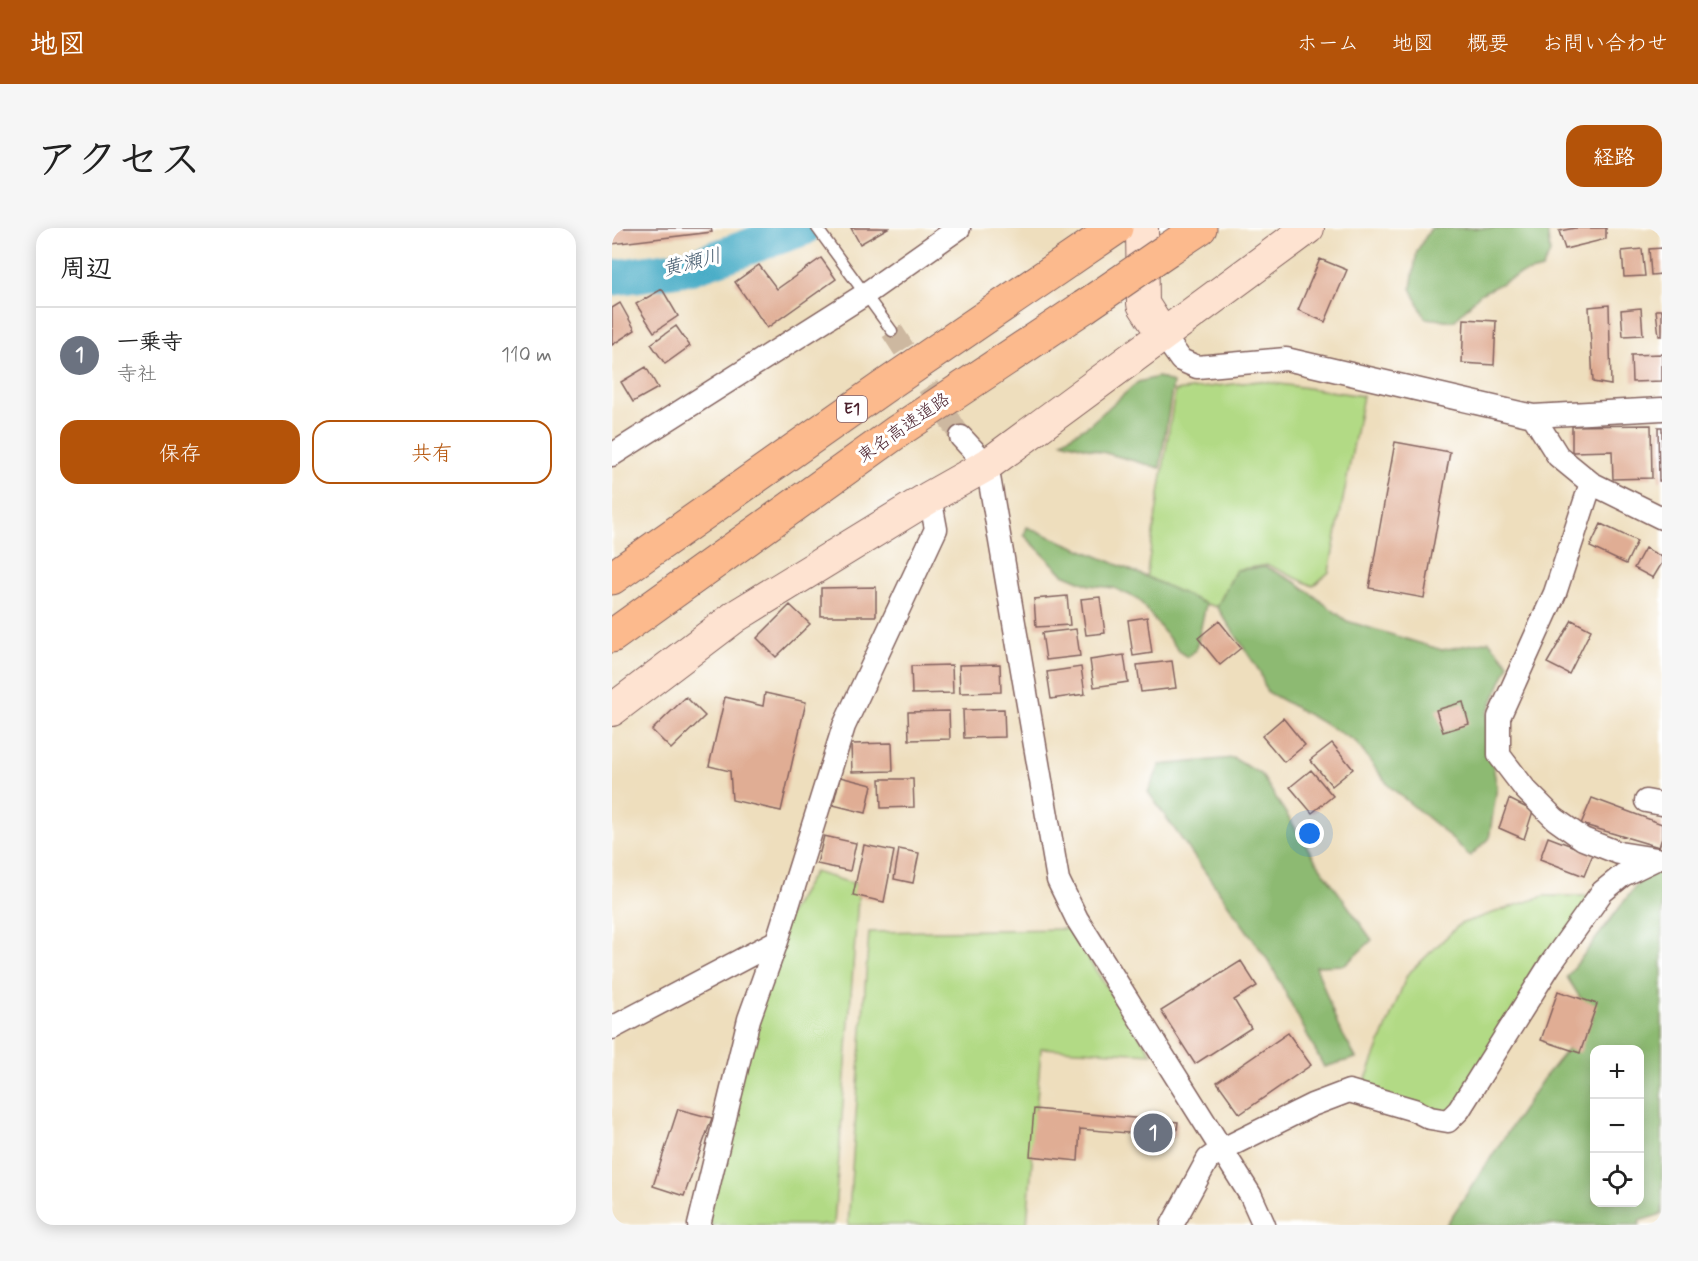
<!DOCTYPE html>
<html lang="ja">
<meta charset="utf-8">
<style>
:root{--surface:#fff;--page:#f6f6f6;--text:#222;--muted:#767676;--line:#e0e0e0;--accent:#b45309}
body{margin:0;font-family:Mynerve,"Klee One",sans-serif;background:var(--page);color:var(--text)}
.controls{position:absolute;right:18px;bottom:18px;display:grid;overflow:hidden;border-radius:12px;box-shadow:0 3px 15px #0003}
.controls button{width:54px;height:54px;display:grid;place-items:center;padding:0;border:0;border-bottom:2px solid var(--line);background:var(--surface);color:var(--text);font:30px sans-serif}
.you{position:absolute;left:698px;top:606px;width:21px;height:21px;margin:-15px;border:4px solid #fff;border-radius:50%;background:#1a73e8;box-shadow:0 0 0 9px #1a73e833}
.badge{display:grid;place-items:center;width:39px;height:39px;border-radius:50%;background:var(--accent);color:#fff;font-size:20px;font-weight:700}
.pin{position:absolute;translate:-50% -50%;border:3px solid #fff;box-shadow:0 2px 6px #0006}
.list{margin:0;padding:0;list-style:none}
h2{display:flex;justify-content:space-between;align-items:center;height:78px;margin:0;padding:0 24px;font-size:26px}
h2 small{font-size:20px;font-weight:400;color:var(--muted)}
.list li{display:grid;grid-template-columns:39px 1fr auto;gap:18px;align-items:center;box-sizing:border-box;height:96px;padding:0 24px;border-top:2px solid var(--line)}
.list b{display:block;font-size:22px;white-space:nowrap}
.list p{margin:0;font-size:20px;white-space:nowrap;color:var(--muted)}
.list em{font-size:20px;font-style:normal;color:var(--muted)}
.actions{display:flex;gap:12px;padding:18px 24px}
.actions a{flex:1;padding:14px 0;border:2px solid var(--accent);border-radius:18px;text-align:center;font-size:21px;color:var(--accent)}
.actions .main{background:var(--accent);color:#fff}
.icon{flex:none;width:33px;height:33px;fill:none;stroke:currentColor;stroke-width:2;stroke-linecap:round;stroke-linejoin:round}
.map{position:relative;flex:none;width:1050px;height:997px;overflow:hidden;border-radius:18px}
header{display:flex;align-items:center;gap:36px;box-sizing:border-box;height:84px;padding:0 30px;background:var(--accent);color:#fff}
header strong{font-size:28px}
nav{display:flex;gap:33px;margin-inline-start:auto;font-size:21px}
.intro{display:flex;align-items:center;justify-content:space-between;box-sizing:border-box;height:144px;padding:0 36px}
h1{margin:0;font-size:42px}
.button{padding:15px 27px;border-radius:18px;background:var(--accent);color:#fff;font-size:21px;font-weight:700}
main{display:flex;gap:36px;padding:0 36px}
aside{flex:1;background:var(--surface);border-radius:18px;box-shadow:0 3px 15px #0003}
.map>svg:first-child{display:block}
.green{fill:#b2da85;stroke:#7e7c58;stroke-width:1.5}
.forest{fill:#8dba72;stroke:#6c6c4e;stroke-width:1.5;fill-rule:evenodd}
.lines{fill:none;stroke-linecap:round;stroke-linejoin:round}
.river{stroke:#46acc6;stroke-width:36}
.building{fill:#e0ad94}
.street-tunnel{stroke:#cdb8a0;stroke-width:22;stroke-dasharray:22 11;stroke-linecap:butt}
.lane-casing{stroke:#83625e;stroke-width:13}
.street-casing{stroke:#83625e;stroke-width:25}
.secondary-casing{stroke:#83625e;stroke-width:34}
.highway-casing{stroke:#83625e;stroke-width:35}
.lane{stroke:#fff;stroke-width:10}
.street{stroke:#fff;stroke-width:22}
.secondary{stroke:#fee3d1;stroke-width:32}
.highway{stroke:#fcba8d;stroke-width:33}
.highway-bridge-casing{stroke:#83625e;stroke-width:35;stroke-linecap:butt}
.highway-bridge{stroke:#fcba8d;stroke-width:33}
.labels{text-anchor:middle;dominant-baseline:central;stroke-width:6;stroke-linejoin:round;paint-order:stroke}
.shield{fill:#fff;stroke:#80626b;stroke-width:1.5}
.shield-label{font-size:16px;font-weight:bold;fill:#4a1f2b}
.street-label{font-size:18px;fill:#4a1f2b;stroke:#fff}
.water-label{font-size:20px;font-style:italic;fill:#485e71;stroke:#fff}
</style>
<header>
<strong>地図</strong>
<nav><a>ホーム</a><a>地図</a><a>概要</a><a>お問い合わせ</a></nav>
</header>
<div class="intro"><h1>アクセス</h1><a class="button">経路</a></div>
<main>
<aside>
<h2>周辺<small></small></h2>
<ul class="list">
<li><span class="badge" style="background:#6b7280">1</span><div><b>一乗寺</b><p>寺社</p></div><em>110 m</em></li>
</ul>
<div class="actions"><a class="main">保存</a><a>共有</a></div>
</aside>
<div class="map">
<svg width="1050" height="997" viewBox="0 0 1050 997">
<rect width="100%" height="100%" fill="#fff"/>
<filter id="ink" filterUnits="userSpaceOnUse"><feTurbulence type="fractalNoise" baseFrequency=".0167" numOctaves="2"/><feDisplacementMap in="SourceGraphic" scale="12" xChannelSelector="R" yChannelSelector="G"/><feConvolveMatrix kernelMatrix="1 2 1 2 8 2 1 2 1" color-interpolation-filters="sRGB"/></filter>
<filter id="wash" filterUnits="userSpaceOnUse"><feTurbulence type="fractalNoise" baseFrequency=".008" numOctaves="4" result="noise"/><feDisplacementMap in="SourceGraphic" scale="24" xChannelSelector="R" yChannelSelector="G"/><feGaussianBlur stdDeviation="1.35" result="paint"/><feColorMatrix in="noise" values="0 0 0 0 0 0 0 0 0 0 0 0 0 0 0 0 0 1.4 0 .05"/><feComposite in="paint" operator="in"/></filter>
<g filter="url(#wash)">
<rect width="100%" height="100%" fill="#eedebd"/>
<!-- green -->
<path class="green" d="M647,153L751,168L717,344L701,358L656,337L624,342L605,379L580,372L534,351L563,163Z
M202,644L247,657L222,997H94L159,716Z
M932,668H980L836,893L750,861L795,747L848,696Z
M456,701L540,826L429,820L415,997H236L257,704Z"/>
<!-- forest -->
<path class="forest" d="M819,0H935L938,25L930,41L906,47L868,66L842,93L813,90L799,60L805,23Z
M546,149L561,155L548,240L450,213L477,197L526,154Z
M415,299L535,349L594,376L584,422L575,429L567,423L526,371L502,360L477,357L451,346L412,307Z
M654,339L685,355L735,393L830,422L877,413L897,436L875,486L878,523L885,559L877,611L858,628L829,601L777,558L743,513L654,463L648,444L605,379L624,342Z
M621,530L649,546L704,633L760,712L733,737L704,738L726,798L744,830L712,839L658,735L536,564L548,537Z
M1044,631L1050,632V986L1027,993L1028,997H834L931,851L981,790L955,749ZM982,822H1028V974H982Z"/>
<g class="lines">
<!-- river -->
<path class="river" d="M0,50L79,39L191,0"/>
</g>
<g id="blocks">
<!-- building -->
<path class="building" d="M0,0H99L100,4L0,16Z
M239,0H276L248,16Z
M963,0H994V11L953,21L947,3Z
M1050,20V46L1039,47L1037,21Z
M1030,21L1033,48L1012,49L1010,23Z
M209,30L224,51L155,100L123,54L147,37L165,61Z
M708,31L735,42L713,94L686,82Z
M50,61L66,88L42,104L24,76Z
M8,75L23,102L0,117V80Z
M997,77L999,157L981,154L977,79Z
M1029,80L1031,107L1011,108L1009,82Z
M1044,82H1050V108H1047Z
M852,91L884,93L882,137L850,135Z
M64,98L78,118L53,136L39,116Z
M1050,126V153L1020,154L1019,127Z
M34,139L46,160L21,174L9,154Z
M1039,197L1040,250L1001,251L1000,223L960,224V198Z
M1046,199H1050V253H1047Z
M783,214L838,224L812,370L757,360Z
M989,296L1025,313L1014,336L978,319Z
M1033,320L1050,329V335L1041,350L1022,340Z
M264,359V388H209V360Z
M455,368L458,397L424,399L422,371Z
M488,369L493,405L474,407L469,371Z
M178,377L198,396L164,429L145,410Z
M535,389L540,425L521,428L516,392Z
M960,392L979,402L957,446L935,435Z
M607,393L629,420L608,437L586,410Z
M464,401L468,428L434,432L430,405Z
M512,427L516,454L482,459L478,432Z
M560,433L564,460L529,464L525,437Z
M388,436L389,464L348,465L347,437Z
M340,437L341,465L300,466L299,438Z
M469,439L473,466L439,471L435,444Z
M153,465L194,474L169,583L120,572L118,543L97,538L113,469L151,478Z
M74,469L93,488L59,521L40,502Z
M851,474L857,496L831,504L824,482Z
M392,481L393,509L352,510L351,482Z
M337,483L338,511L297,512L296,484Z
M671,490L693,517L672,534L650,508Z
M280,515L281,543L240,544L239,516Z
M720,515L741,541L720,558L698,532Z
M699,542L721,568L700,585L678,559Z
M228,549L260,557L254,585L221,577Z
M268,551H301L302,579L269,580Z
M980,570L1050,596V610L1047,619L969,596Z
M897,571L921,583L912,611L887,600Z
M212,608L244,615L238,643L205,636Z
M936,609L981,626L972,648L928,631Z
M252,617L282,623L272,674L241,667Z
M287,621L307,625L301,655L282,651Z
M629,733L645,758L622,772L639,800L583,836L549,783Z
M946,763L985,776L968,825L929,812Z
M676,805L699,837L628,886L605,854Z
M66,881L100,890L72,968L41,958Z
M422,881L566,894L564,909L468,901L466,933L418,928Z"/>
</g>
</g>
<g filter="url(#ink)">
<use href="#blocks" fill-opacity="0" stroke="#83625e" stroke-width="1.5"/>
<g class="lines">
<!-- street-tunnel -->
<path class="street-tunnel" d="M280,103L349,209"/>
<defs>
<path id="lane" d="M205,0L280,103"/>
<path id="street" d="M551,107L569,132L585,139L674,131L921,188L1050,181
M921,188L946,228L979,255L1050,290
M349,209L375,237L446,652L465,691L639,968L652,997
M0,227L252,67L347,0
M979,255L943,365L887,489V527L913,561L943,591L971,611L1007,625L1045,631
M1034,573L1050,576
M0,800L165,713
M87,997L137,791L165,713L232,498L324,301L318,269
M560,997L596,931L609,922L700,877L737,863L802,882L818,890L836,893L847,882L938,737L990,664L1011,647L1044,631"/>
<path id="secondary" d="M530,0L531,76L551,107
M0,482L124,388L318,269L375,237L696,0"/>
<path id="highway" d="M555,22L588,0
M0,350L270,160L504,0
M0,408L286,203L472,79"/>
</defs>
<!-- lane casing -->
<use href="#lane" class="lane-casing"/>
<!-- street casing -->
<use href="#street" class="street-casing"/>
<!-- secondary casing -->
<use href="#secondary" class="secondary-casing"/>
<!-- highway casing -->
<use href="#highway" class="highway-casing"/>
<!-- lane -->
<use href="#lane" class="lane"/>
<!-- street -->
<use href="#street" class="street"/>
<!-- secondary -->
<use href="#secondary" class="secondary"/>
<!-- highway -->
<use href="#highway" class="highway"/>
<defs>
<path id="highway-bridge" d="M472,79L555,22"/>
</defs>
<!-- highway-bridge casing -->
<use href="#highway-bridge" class="highway-bridge-casing"/>
<!-- highway-bridge -->
<use href="#highway-bridge" class="highway-bridge"/>
</g>
</g>
<g class="labels">
<!-- shield labels -->
<rect class="shield" x="225" y="168" width="30" height="26" rx="4.5"/>
<g class="shield-label">
<text x="240" y="181">E1</text>
</g>
<!-- street labels -->
<g class="street-label">
<text transform="translate(292 200) rotate(-35)">東名高速道路</text>
</g>
<!-- water labels -->
<g class="water-label">
<text transform="translate(80 35) rotate(-14)">黄瀬川</text>
</g>
</g>
</svg>
<div class="controls">
<button>+</button>
<button>−</button>
<button><svg class="icon" aria-label="locate" viewBox="0 0 24 24"><circle cx="12" cy="12" r="6"/><path d="M12 2v4M12 18v4M2 12h4M18 12h4"/></svg></button>
</div>
<div class="you"></div>
<div class="pin badge" style="left:541px;top:905px;background:#6b7280">1</div>
</div>
</main>
